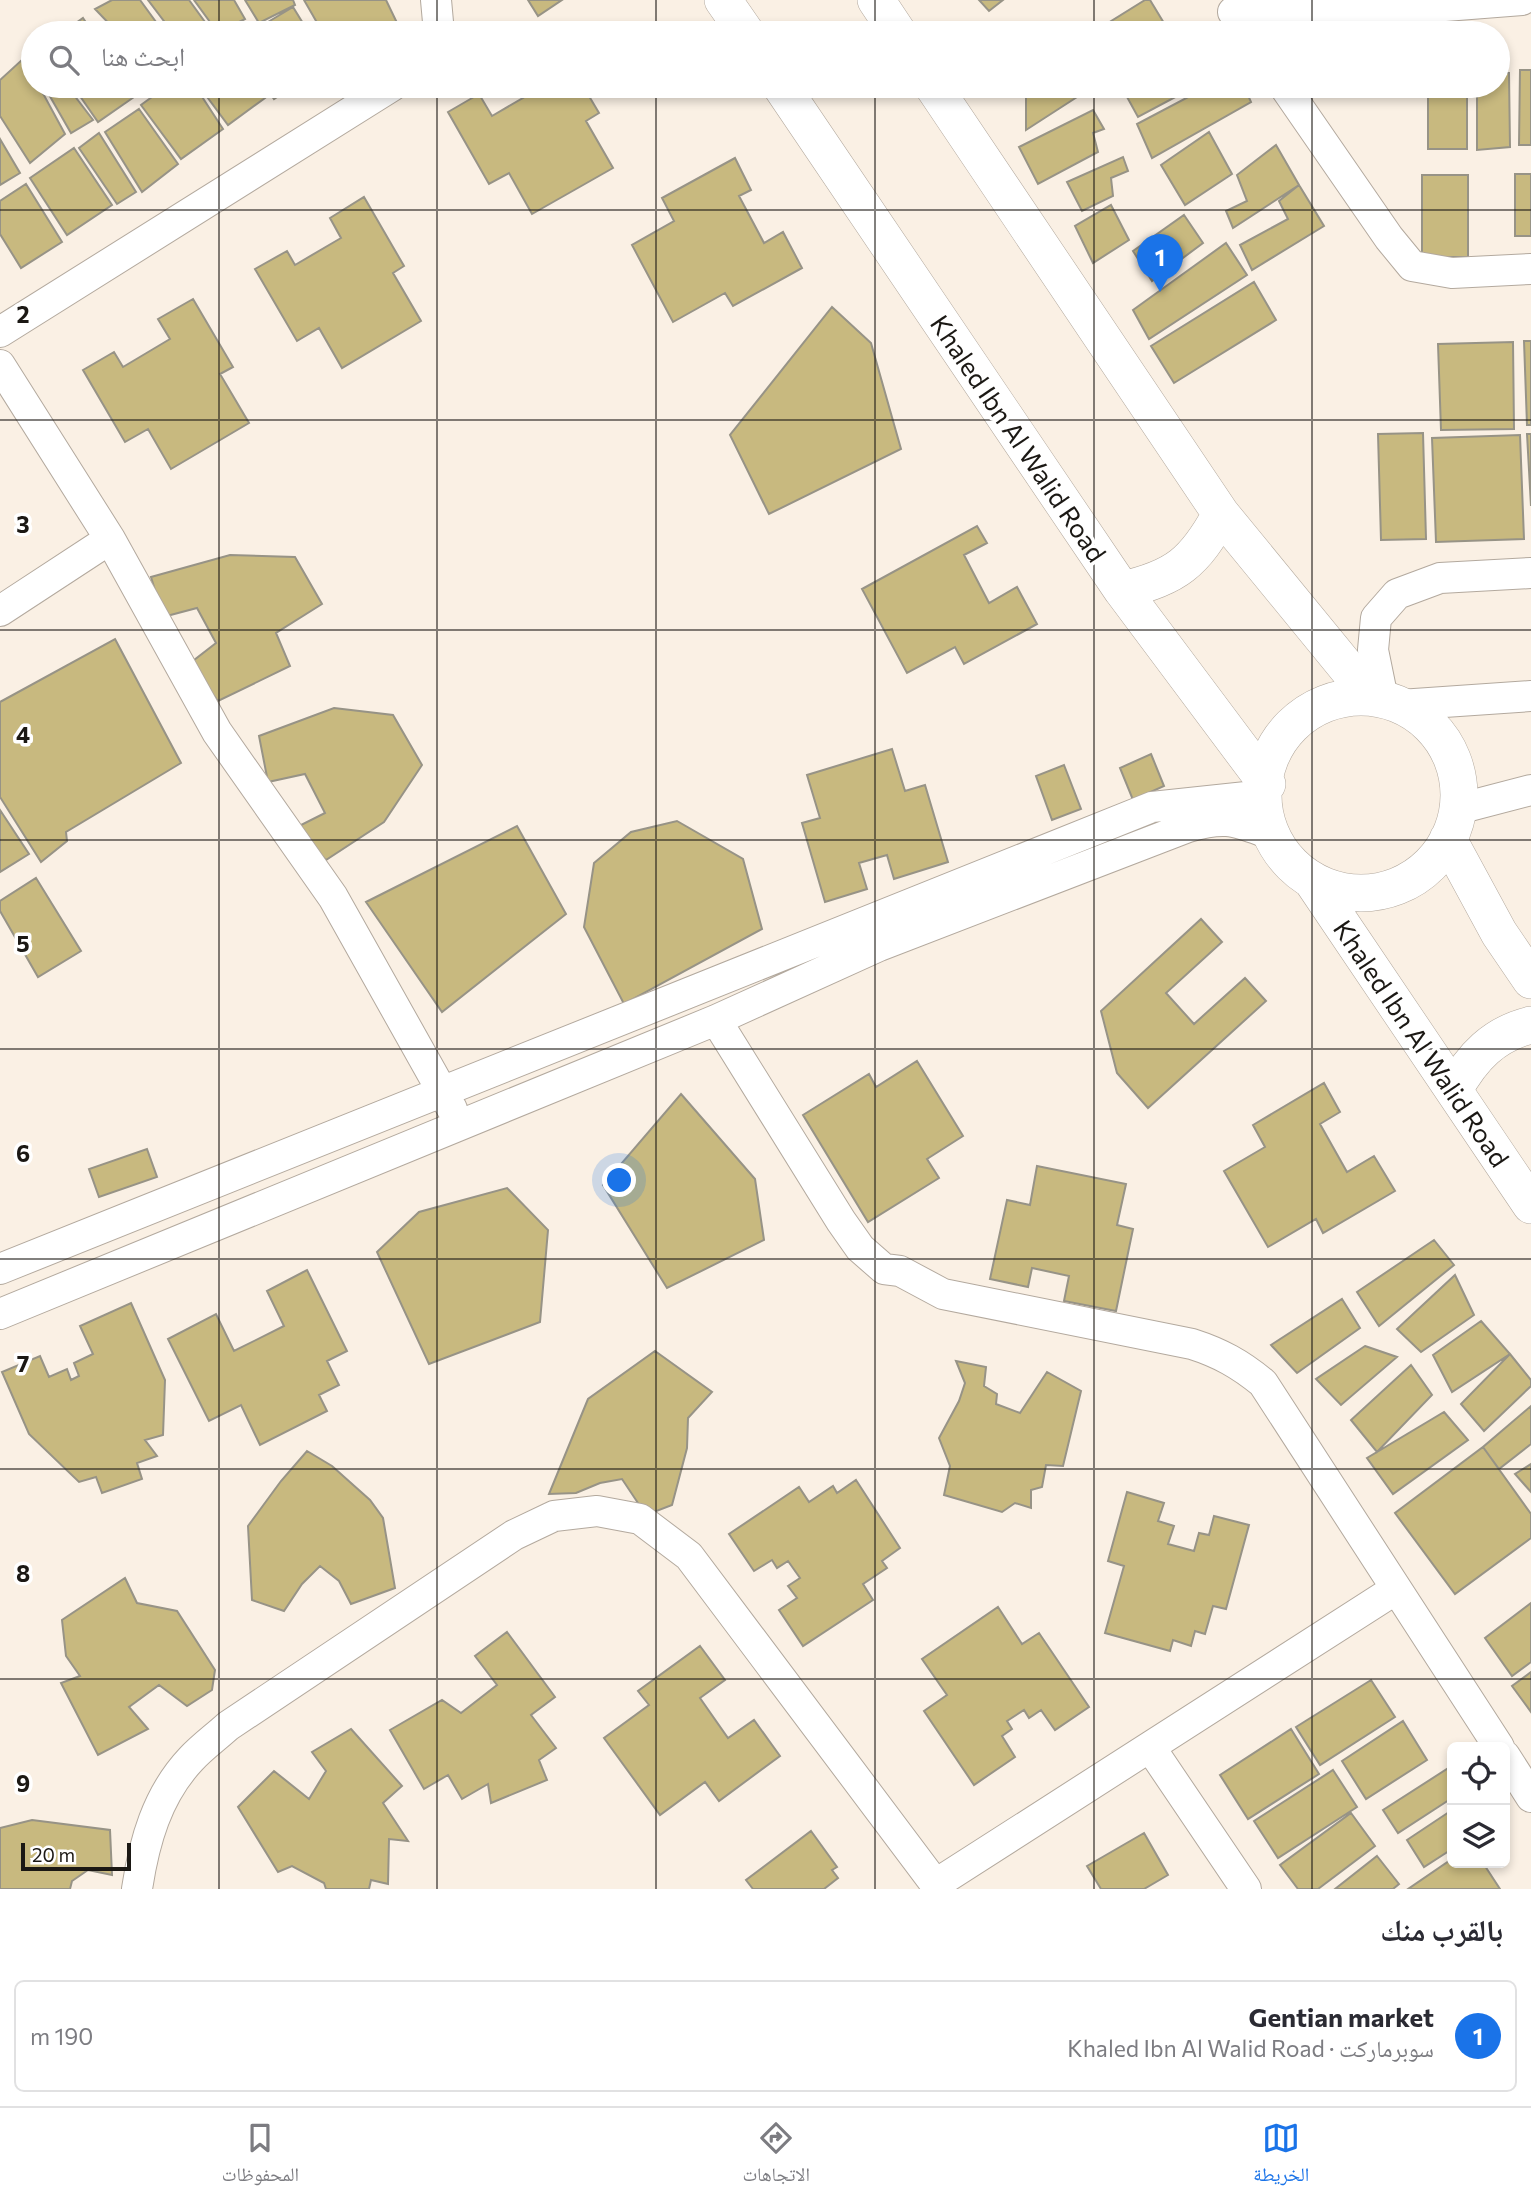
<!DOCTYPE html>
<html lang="ar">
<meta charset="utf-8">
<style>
:root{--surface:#fff;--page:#f2f2f3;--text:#2b2b33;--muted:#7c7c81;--line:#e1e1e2;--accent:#1a73e8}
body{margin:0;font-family:Commissioner,"Noto Naskh Arabic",sans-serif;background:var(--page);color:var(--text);direction:rtl}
.controls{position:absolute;right:21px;bottom:21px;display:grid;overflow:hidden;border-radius:10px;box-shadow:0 4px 10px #0003}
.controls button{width:63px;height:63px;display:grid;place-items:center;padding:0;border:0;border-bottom:2px solid var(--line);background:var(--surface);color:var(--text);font:35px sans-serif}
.scale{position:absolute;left:21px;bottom:18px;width:110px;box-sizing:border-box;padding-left:7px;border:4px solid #1b1814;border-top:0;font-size:19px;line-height:24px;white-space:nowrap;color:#1b1814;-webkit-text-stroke:5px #fff;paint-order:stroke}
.you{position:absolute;left:620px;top:1181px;width:24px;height:24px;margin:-18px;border:5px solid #fff;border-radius:50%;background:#1a73e8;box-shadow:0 0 0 10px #1a73e833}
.badge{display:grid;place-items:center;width:46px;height:46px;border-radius:50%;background:var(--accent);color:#fff;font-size:23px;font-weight:700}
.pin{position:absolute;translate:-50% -58px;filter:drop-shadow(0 2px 4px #0008)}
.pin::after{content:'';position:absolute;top:37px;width:24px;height:21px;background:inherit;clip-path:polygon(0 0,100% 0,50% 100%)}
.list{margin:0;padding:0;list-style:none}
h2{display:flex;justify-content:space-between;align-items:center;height:91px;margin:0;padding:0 28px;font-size:30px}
h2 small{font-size:23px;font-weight:400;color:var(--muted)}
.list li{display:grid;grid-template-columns:46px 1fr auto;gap:21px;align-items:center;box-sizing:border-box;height:112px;margin:0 14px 14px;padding:0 14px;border:2px solid var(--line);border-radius:10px}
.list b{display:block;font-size:26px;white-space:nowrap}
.list p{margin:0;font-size:23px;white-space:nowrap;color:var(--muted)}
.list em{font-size:23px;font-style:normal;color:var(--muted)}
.icon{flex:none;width:38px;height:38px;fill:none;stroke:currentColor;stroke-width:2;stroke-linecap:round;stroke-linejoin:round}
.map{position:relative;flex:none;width:1531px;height:1889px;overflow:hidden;direction:ltr}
.search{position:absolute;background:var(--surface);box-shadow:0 4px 10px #0003;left:21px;right:21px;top:21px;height:77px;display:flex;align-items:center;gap:18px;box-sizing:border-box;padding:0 24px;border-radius:38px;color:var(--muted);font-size:26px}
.sheet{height:217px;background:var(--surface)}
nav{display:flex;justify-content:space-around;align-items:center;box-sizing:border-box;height:98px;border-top:2px solid var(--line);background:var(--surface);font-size:19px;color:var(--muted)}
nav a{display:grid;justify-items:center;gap:4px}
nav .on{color:var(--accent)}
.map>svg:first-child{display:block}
.building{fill:#c8b97f;stroke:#979386;stroke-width:2}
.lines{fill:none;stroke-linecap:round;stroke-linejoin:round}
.minor-casing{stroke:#b3a99e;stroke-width:32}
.tertiary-casing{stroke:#b3a99e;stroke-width:38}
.minor{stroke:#fff;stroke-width:30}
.tertiary{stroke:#fff;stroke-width:37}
.grid{fill:none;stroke:#1b1814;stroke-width:2;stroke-opacity:0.55}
.labels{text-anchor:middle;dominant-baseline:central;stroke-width:7;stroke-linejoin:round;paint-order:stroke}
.street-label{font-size:26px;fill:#1b1814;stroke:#fff}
.grid-label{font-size:23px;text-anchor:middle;font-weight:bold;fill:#1b1814;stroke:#fff;stroke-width:7;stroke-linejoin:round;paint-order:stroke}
</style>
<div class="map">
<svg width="1531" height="1889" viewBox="0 0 1531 1889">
<rect width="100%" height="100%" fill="#faf0e4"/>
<!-- building -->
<path class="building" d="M112,0H140L164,33H118L95,9Z
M148,0H189L213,33H173Z
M194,0H234L245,19L218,33Z
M245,0H293L295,5L259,23Z
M304,0H386L399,27L391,33H323Z
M528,0H562L538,16Z
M979,0H1003L989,11Z
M1145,0H1150L1170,33H1092Z
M293,7L309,33H269L263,25Z
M83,18L93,33H62Z
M24,58L33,75V86H39L65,134L30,163L0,116V80Z
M1520,70H1531V145H1519Z
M1498,73H1509L1510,147L1477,150V86H1498Z
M44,86H67L93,120L71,133Z
M73,86H127L134,97L98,122Z
M167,86H195L223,129L181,159L141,105Z
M199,86H256L265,98L228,125Z
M265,86H293L274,99Z
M539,86H583L599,113L586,121L613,168L532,214L509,173L489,184L448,112L479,94L492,116L540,88Z
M1026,86H1094L1026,130Z
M1121,86H1196L1138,117Z
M1209,86H1244L1251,102L1152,158L1137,124Z
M1428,86H1467V149H1428Z
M139,109L178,164L142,192L105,132Z
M1093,110L1104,129L1093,133L1098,152L1038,184L1019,147Z
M1209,132L1232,174L1185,205L1161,165Z
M99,133L136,192L117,204L79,148Z
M0,139L20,173L0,185Z
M1276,145L1299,185L1233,228L1226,211L1247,201L1237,175Z
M74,148L112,205L67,235L30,178Z
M1123,157L1128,171L1111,178L1113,196L1082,211L1067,182Z
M735,158L751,190L739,196L764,243L783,232L802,268L733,306L725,293L673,322L632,245L674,221L662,198Z
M1515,174H1531V236H1515Z
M1422,175H1468V257H1422Z
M26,184L62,242L21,268L0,234V201Z
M1299,185L1324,226L1252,270L1240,245L1288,219L1279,201Z
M364,197L404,266L393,273L421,321L342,368L319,328L297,341L255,269L287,251L295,265L341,238L330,218Z
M1111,205L1129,240L1093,263L1075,226Z
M1184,215L1203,243L1152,281L1133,251Z
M1226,243L1247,275L1149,339L1133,310Z
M1254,282L1276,320L1174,383L1151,346Z
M193,299L233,367L220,374L249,423L171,469L148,429L125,442L83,370L114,352L123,367L170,339L158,319Z
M832,307L871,343L901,449L769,514L730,435Z
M1524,341H1531V425H1527Z
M1513,342L1514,429L1441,430L1438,344Z
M1423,433L1426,539L1381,540L1378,434Z
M1527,434H1531V506Z
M1520,435L1524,539L1436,542L1432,438Z
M977,526L987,543L964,555L989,603L1017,587L1037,624L964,664L955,647L907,673L862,589Z
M230,555L295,557L322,604L276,633L290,666L218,701L189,664L216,643L197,608L163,617L151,577Z
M115,639L181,763L66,832L67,841L41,862L0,797V702Z
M334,708L393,715L422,765L384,822L326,860L293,829L325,813L305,774L268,782L259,736Z
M892,749L905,791L925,785L948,862L894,879L887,855L859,863L867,889L825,902L802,823L820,818L807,775Z
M1151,754L1164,786L1133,800L1120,768Z
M1064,765L1081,809L1052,820L1036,776Z
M0,810L29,854L0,872Z
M677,821L743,859L762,929L624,1004L584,927L594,863L631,832Z
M517,826L566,914L442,1012L366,902Z
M36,878L81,951L38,977L0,911V901Z
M1201,919L1222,942L1166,993L1194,1024L1245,978L1266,1001L1148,1108L1117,1073L1101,1011Z
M917,1061L963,1136L927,1159L939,1178L868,1222L803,1115L869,1074L876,1087Z
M1324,1083L1340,1112L1320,1124L1347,1172L1374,1156L1395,1191L1323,1233L1316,1219L1268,1247L1224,1171L1265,1147L1253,1125Z
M681,1094L755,1179L764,1240L667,1288L603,1185Z
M147,1149L157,1177L99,1197L89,1169Z
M1037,1166L1126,1184L1117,1225L1133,1229L1116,1311L1064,1301L1069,1276L1032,1268L1028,1287L990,1279L1007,1200L1030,1205Z
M507,1188L548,1230L540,1322L429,1364L377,1252L419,1212Z
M1434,1240L1454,1265L1379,1326L1357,1292Z
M307,1270L347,1351L327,1361L339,1385L319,1395L327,1411L260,1445L241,1405L209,1421L168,1339L216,1314L234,1351L284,1326L267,1291Z
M1455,1275L1474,1315L1421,1352L1397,1329Z
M1342,1299L1360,1328L1297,1373L1271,1345Z
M131,1303L165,1380L163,1435L145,1440L157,1456L137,1463L142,1479L102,1493L96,1477L79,1482L29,1434L2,1372L40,1356L49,1377L67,1369L71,1380L79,1376L74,1363L93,1354L80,1326Z
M1481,1321L1510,1354L1452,1392L1433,1355Z
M1365,1346L1397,1357L1341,1405L1316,1379Z
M655,1351L712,1392L688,1418L687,1448L672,1505L654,1512L640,1506L622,1479L600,1483L576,1493L549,1494L588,1399Z
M1510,1354L1531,1380V1386L1484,1431L1461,1404Z
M956,1361L986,1367L984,1386L997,1394L996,1404L1020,1413L1047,1372L1081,1391L1063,1466L1046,1465L1042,1487L1031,1490V1508L1015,1503L1002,1512L944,1495L950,1466L939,1438L959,1401L965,1383Z
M1411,1365L1432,1395L1377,1452L1351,1420Z
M1531,1406V1444L1499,1469L1483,1447Z
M1444,1412L1468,1440L1393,1494L1367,1458Z
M1483,1447L1531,1514V1538L1455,1594L1395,1513Z
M307,1451L332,1466L370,1500L383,1518L395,1588L351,1604L339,1581L320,1566L302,1584L284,1611L252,1600L248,1526L281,1481Z
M1531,1464V1492L1515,1474Z
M856,1480L900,1548L882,1561L887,1568L863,1584L873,1600L803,1646L779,1610L797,1598L788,1586L800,1578L788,1561L777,1568L772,1560L754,1571L729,1534L799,1487L809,1502L833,1486L837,1493Z
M1127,1492L1164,1503L1158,1521L1174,1526L1168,1544L1194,1551L1199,1533L1209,1535L1214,1516L1249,1525L1226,1609L1213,1606L1205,1634L1195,1631L1191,1646L1173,1640L1170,1651L1105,1633L1124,1566L1108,1561Z
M125,1578L137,1603L177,1611L215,1670L212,1690L187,1706L159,1685L129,1707L148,1729L98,1755L61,1683L80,1676L66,1656L62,1620Z
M1531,1603V1662L1512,1676L1485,1638Z
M998,1607L1022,1644L1039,1633L1089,1707L1055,1730L1041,1710L1029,1718L1024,1710L1007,1721L1012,1729L1002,1736L1015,1757L974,1785L924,1711L947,1695L922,1659Z
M507,1632L555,1697L531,1715L556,1748L539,1760L547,1780L491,1803L488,1784L462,1799L448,1775L424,1789L390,1730L442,1700L461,1713L497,1685L475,1656Z
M700,1646L725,1680L700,1698L728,1738L754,1720L780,1756L719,1801L705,1782L660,1815L604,1738L649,1705L638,1691Z
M1531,1672V1712L1512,1686Z
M1371,1680L1395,1717L1320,1765L1296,1727Z
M1403,1721L1427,1760L1366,1799L1342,1761Z
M351,1729L402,1786L383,1803L408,1841L389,1839L388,1884L371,1880L369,1889H326L324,1883L292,1866L278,1872L238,1807L274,1771L309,1799L326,1771L312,1752Z
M1291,1729L1319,1774L1248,1819L1220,1775Z
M1450,1767L1452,1771V1798L1398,1833L1383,1810Z
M1333,1770L1357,1807L1278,1858L1254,1821Z
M1452,1810V1849L1424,1867L1407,1840Z
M1351,1813L1375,1846L1318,1889H1298L1280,1865Z
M32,1820L110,1830L112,1875L88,1870L72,1881L70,1889H0V1828Z
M811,1831L837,1867L832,1870L838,1878L824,1889H753L746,1880Z
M1144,1833L1168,1875L1144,1889H1101L1087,1866Z
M1377,1856L1399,1884L1393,1889H1335Z
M1452,1859V1863H1483L1500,1889H1408Z"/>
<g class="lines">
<defs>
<path id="minor" d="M1233,12L1339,6L1419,8L1522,0
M435,33L438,22L436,0
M1284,86L1389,238L1412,266L1452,273L1531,269
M0,332L392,86
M0,365L110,539L217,732L333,897L452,1109
M0,611L110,539
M1383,699L1373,650L1376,618L1397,594L1440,578L1531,573
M1400,705L1531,696
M1458,809L1531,790
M716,1020L841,1221L860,1248L884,1269L900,1271L943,1294L1192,1344C1220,1353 1240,1364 1263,1383L1499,1747
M0,1269L1152,807L1265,795
M0,1314L716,1020L879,946L1188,827C1227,816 1234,821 1270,834
M1150,1747L1246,1889
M1505,1756L1531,1797
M936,1884L1396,1589
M137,1889C144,1842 157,1795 191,1759C202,1747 216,1737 228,1726L514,1535L554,1516L597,1511L640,1519L689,1556L939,1889"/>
<path id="tertiary" d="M723,0L746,33
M876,0L898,33
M781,86L1122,590L1267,784
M933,86L1221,514L1370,696
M1122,590C1176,578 1195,562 1221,514
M1263 795a98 98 0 1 1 196 0a98 98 0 1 1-196 0Z
M1448,839L1499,933L1531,980
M1313,882L1531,1205
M1454,1090C1472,1057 1494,1034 1531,1025"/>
</defs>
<!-- minor casing -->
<use href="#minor" class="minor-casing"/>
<!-- tertiary casing -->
<use href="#tertiary" class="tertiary-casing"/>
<!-- minor -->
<use href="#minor" class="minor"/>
<!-- tertiary -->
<use href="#tertiary" class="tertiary"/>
</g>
<!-- grid -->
<path class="grid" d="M219,0V33M437,0V33M656,0V33M875,0V33M1094,0V33M1312,0V33M219,86V1889M437,86V1889M656,86V1889M875,86V1889M1094,86V1889M1312,86V1889M0,210H1531M0,420H1531M0,630H1531M0,840H1531M0,1049H1531M0,1259H1531M0,1469H1531M0,1679H1531"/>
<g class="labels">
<!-- street labels -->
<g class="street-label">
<text transform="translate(1019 438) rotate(56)">Khaled Ibn Al Walid Road</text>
<text transform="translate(1422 1043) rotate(56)">Khaled Ibn Al Walid Road</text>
</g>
</g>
<g class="grid-label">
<text x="23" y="323">2</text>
<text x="23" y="533">3</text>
<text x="23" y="743">4</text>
<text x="23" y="952">5</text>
<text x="23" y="1162">6</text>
<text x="23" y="1372">7</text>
<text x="23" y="1582">8</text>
<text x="23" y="1792">9</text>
</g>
</svg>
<div class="controls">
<button><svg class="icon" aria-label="locate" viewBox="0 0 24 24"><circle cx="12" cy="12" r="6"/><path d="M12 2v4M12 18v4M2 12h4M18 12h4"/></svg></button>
<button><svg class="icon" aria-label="layers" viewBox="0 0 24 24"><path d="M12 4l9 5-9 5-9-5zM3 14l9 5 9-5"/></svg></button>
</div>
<div class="scale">20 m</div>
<div class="you"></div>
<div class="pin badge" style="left:1160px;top:292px">1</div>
<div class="search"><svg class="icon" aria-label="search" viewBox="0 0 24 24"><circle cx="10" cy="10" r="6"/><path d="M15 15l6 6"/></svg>ابحث هنا</div>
</div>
<section class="sheet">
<h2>بالقرب منك<small></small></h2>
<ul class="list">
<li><span class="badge">1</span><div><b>Gentian market</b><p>سوبرماركت · Khaled Ibn Al Walid Road</p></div><em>190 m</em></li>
</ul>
</section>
<nav>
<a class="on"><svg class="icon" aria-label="map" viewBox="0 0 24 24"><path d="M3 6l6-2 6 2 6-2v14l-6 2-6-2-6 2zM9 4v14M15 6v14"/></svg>الخريطة</a>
<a><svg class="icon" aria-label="directions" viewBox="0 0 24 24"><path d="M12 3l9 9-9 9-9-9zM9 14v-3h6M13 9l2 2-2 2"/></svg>الاتجاهات</a>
<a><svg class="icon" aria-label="saved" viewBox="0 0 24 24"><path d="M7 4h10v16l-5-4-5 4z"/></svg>المحفوظات</a>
</nav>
